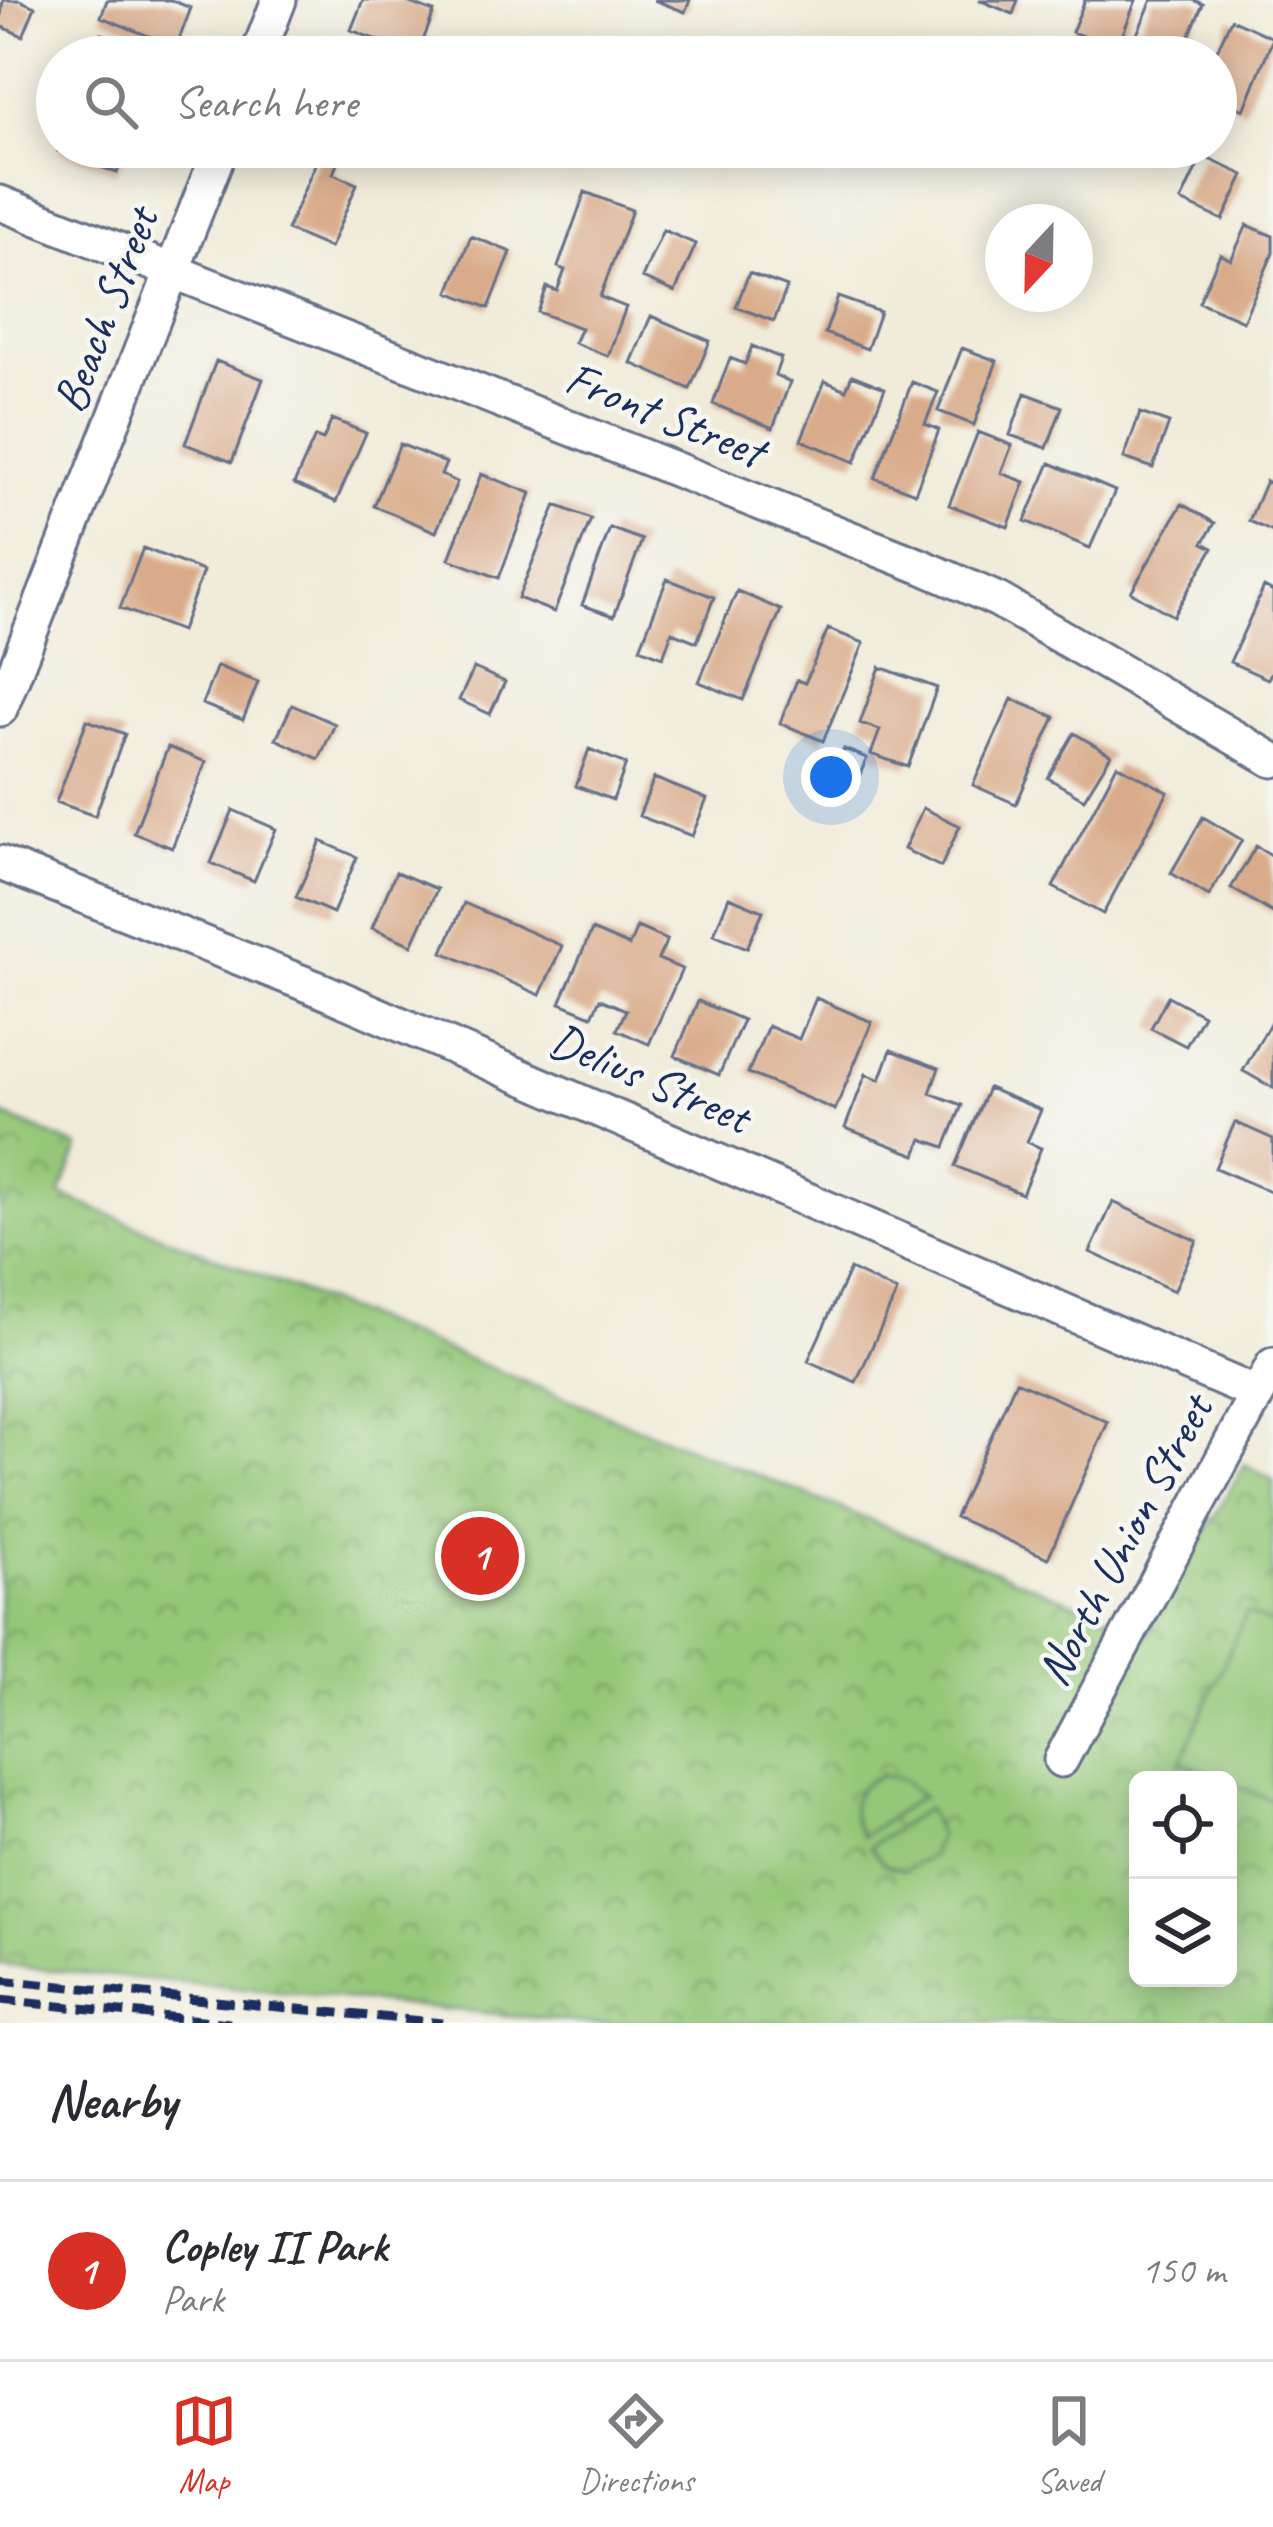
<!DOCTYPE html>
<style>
:root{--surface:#fff;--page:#f7f7f7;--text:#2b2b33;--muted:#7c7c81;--line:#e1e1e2;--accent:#d93025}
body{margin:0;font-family:Caveat,sans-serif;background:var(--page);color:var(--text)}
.controls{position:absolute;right:36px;bottom:36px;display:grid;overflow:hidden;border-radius:18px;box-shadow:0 6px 30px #0003}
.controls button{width:108px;height:108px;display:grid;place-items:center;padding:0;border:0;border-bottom:3px solid var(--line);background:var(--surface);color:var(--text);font:60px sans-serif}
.compass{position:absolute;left:985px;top:204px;width:108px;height:108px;border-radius:50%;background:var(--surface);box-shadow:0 6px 30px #0003;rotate:202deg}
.you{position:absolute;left:831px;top:777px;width:42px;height:42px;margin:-30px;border:9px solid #fff;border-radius:50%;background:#1a73e8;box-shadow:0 0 0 18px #1a73e833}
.badge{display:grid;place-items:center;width:78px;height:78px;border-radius:50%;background:var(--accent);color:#fff;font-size:39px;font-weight:700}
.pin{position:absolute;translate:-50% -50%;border:6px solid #fff;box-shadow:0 3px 12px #0006}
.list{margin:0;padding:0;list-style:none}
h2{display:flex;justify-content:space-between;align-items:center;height:156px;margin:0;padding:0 48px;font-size:51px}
h2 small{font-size:39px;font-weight:400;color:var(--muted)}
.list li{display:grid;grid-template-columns:78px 1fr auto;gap:36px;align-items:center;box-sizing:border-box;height:180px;padding:0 48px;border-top:3px solid var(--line)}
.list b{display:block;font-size:45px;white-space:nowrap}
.list p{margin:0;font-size:39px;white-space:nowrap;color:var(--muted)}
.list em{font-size:39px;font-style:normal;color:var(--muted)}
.icon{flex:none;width:66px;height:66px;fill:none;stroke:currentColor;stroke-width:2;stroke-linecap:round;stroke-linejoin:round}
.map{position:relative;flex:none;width:1273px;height:2023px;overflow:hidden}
.search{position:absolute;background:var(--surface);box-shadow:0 6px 30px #0003;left:36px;right:36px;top:36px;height:132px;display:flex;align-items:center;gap:30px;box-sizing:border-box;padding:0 42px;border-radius:66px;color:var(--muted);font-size:45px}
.sheet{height:336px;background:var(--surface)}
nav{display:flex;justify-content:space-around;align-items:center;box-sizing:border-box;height:168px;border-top:3px solid var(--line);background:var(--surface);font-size:33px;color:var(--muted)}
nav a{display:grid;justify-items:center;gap:6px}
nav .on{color:var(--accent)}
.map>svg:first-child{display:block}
.park{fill:url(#park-crowns);stroke:#587b6b;stroke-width:3;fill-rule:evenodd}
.garden{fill:#94c778;stroke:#587b6b;stroke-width:3}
.building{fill:#d9ab8a}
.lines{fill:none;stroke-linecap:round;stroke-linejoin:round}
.minor-casing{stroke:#667189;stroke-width:39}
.minor{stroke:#fff;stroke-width:33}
.rail{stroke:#1b2f5e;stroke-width:9;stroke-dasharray:18 9;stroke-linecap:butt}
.labels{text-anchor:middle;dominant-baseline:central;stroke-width:9;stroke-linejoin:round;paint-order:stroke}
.street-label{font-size:48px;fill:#1b2f5e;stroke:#f6f6f2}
</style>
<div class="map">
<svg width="1273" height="2023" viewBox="0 0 1273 2023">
<defs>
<pattern id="park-crowns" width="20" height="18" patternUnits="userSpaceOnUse" patternTransform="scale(3)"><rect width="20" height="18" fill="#94c778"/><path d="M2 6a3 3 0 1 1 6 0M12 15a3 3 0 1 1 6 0" fill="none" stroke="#78a266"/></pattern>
</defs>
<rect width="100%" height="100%" fill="#f6f6f2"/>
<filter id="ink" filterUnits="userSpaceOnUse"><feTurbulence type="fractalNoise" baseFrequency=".00833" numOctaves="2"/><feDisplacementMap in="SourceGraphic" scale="24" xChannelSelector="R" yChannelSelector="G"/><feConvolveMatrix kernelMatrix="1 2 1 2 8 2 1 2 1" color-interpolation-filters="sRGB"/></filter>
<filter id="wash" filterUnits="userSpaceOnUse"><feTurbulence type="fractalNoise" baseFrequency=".004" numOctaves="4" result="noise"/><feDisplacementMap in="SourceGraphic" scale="48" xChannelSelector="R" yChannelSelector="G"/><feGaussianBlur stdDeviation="2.7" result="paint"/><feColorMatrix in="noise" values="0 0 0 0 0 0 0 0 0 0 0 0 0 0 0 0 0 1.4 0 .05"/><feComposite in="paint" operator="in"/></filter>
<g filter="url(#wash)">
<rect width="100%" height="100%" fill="#f1ecda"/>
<!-- park -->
<path class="park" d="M0,1114L79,1147L60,1195L1148,1632L1245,1464L1273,1480V2023H587L0,1965ZM1138,1780H1228V1978H1138Z"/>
<!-- garden -->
<path class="garden" d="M1246,1613L1273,1625V1801L1181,1761Z
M882,1775L903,1780L920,1797L863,1836C844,1811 851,1785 882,1775Z
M927,1808L939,1836L931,1856L905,1870L885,1865L870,1847Z"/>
<g id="blocks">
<!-- building -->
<path class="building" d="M3,0H19L35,7L23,36L0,26Z
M107,0H171L191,8L176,47L101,17Z
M363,0H402L434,12L417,56L351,30Z
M654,0H690L685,12Z
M979,0H1018L1013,14Z
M1085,0H1136L1117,49L1072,32Z
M1152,0H1193L1203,4L1180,57H1127Z
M1231,19L1273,38L1244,110L1216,97L1214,57Z
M102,34L155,57H92Z
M60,147H127L117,173L58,151Z
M320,153L338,161L333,174L357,184L330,248L287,230Z
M1202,156L1244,175L1223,220L1181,201Z
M585,192L632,210L600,297L626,307L608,356L574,343L581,328L538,312L547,287L557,291L565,270L558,267Z
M1247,225L1273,236V253L1243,321L1199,302L1220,254L1231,260Z
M663,230L696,244L675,292L642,278Z
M471,236L511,252L489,308L449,292Z
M749,273L787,287L774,321L736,307Z
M838,297L880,312L867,349L825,333Z
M651,316L710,341L690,389L631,363Z
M752,346L781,358L775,375L790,382L773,428L713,404L730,358L745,364Z
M962,348L997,361L974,425L938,411Z
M216,361L263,379L232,462L185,444Z
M852,375L885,388L855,462L801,440L825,381L846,390Z
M912,382L938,392L925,424L939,430L915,493L875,478Z
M1025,393L1062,407L1047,448L1010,435Z
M1140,413L1169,423L1153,468L1124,458Z
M332,419L366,433L336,502L294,484L315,437L323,440Z
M978,432L1012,445L1001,473L1025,482L1008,527L949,505Z
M400,444L446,463L441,475L457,482L436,532L374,506Z
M1050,463L1115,491L1090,548L1025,521Z
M481,474L531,493L499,578L449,559Z
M1266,481L1273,484V532L1249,521Z
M1182,504L1215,523L1203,543L1213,548L1173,616L1131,592Z
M556,505L591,519L554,612L518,598Z
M610,528L642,540L614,616L582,605Z
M143,548L203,571L181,631L120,608Z
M667,579L714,597L697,642L672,632L663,657L640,648Z
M1264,587L1273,592V669L1268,679L1230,662Z
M737,591L781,610L743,700L699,682Z
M828,629L864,643L823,741L780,723L797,680L805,683Z
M217,666L258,682L243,720L202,704Z
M880,667L937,688L908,767L871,754L880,730L860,723Z
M474,668L505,682L490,714L459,700Z
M1012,699L1055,717L1016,804L973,785Z
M292,705L335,724L319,759L276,739Z
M87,720L125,734L95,816L56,802Z
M1074,733L1111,755L1084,799L1048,778Z
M168,747L206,762L172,848L134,833Z
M589,749L626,764L613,800L576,786Z
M844,749L867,758L852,793L830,783Z
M1117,765L1168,792L1103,914L1053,887Z
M654,778L707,799L692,836L639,816Z
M923,808L960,826L941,867L904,849Z
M233,810L276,829L254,881L211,863Z
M1203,817L1242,840L1209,896L1171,873Z
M321,841L357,857L333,913L296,897Z
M1256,846L1273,856V913L1231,888Z
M396,872L437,889L412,945L372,928Z
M729,897L763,911L747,948L714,934Z
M464,903L562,946L540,995L443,952Z
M637,927L667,940L658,959L682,969L649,1044L617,1030L626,1010L600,999L592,1016L560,1003L592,930L629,946Z
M1168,996L1203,1015L1186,1046L1151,1028Z
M816,998L872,1022L835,1110L748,1073L768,1026L799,1039Z
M698,1001L743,1020L719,1075L675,1056Z
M1273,1018V1088L1243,1071Z
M891,1050L939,1068L930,1093L962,1105L945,1147L922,1139L916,1155L845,1128L866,1074L880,1080Z
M988,1088L1041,1110L1027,1142L1041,1148L1022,1194L955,1166Z
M1235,1122L1273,1139V1193L1215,1168Z
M1113,1202L1197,1241L1174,1291L1090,1252Z
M850,1269L897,1292L856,1382L808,1361Z
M1016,1381L1108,1422L1048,1558L955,1517Z"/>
</g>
</g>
<g filter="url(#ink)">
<use href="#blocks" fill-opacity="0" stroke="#667189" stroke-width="3"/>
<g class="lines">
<defs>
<path id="minor" d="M257,57L279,0
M0,203L923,567L998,600L1273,760
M0,709L221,147
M0,863L321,990L1257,1394
M1061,1760L1273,1365"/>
</defs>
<!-- minor casing -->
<use href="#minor" class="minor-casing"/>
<!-- minor -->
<use href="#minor" class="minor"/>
<!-- rail -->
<path class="rail" d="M0,1980L442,2023
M0,2000L230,2023"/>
</g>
</g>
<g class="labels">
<!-- street labels -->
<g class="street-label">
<text transform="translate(105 310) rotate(-69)">Beach Street</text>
<text transform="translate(665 414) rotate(22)">Front Street</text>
<text transform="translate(650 1078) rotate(23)">Delius Street</text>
<text transform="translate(1124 1540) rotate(-62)">North Union Street</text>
</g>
</g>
</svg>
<div class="controls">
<button><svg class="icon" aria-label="locate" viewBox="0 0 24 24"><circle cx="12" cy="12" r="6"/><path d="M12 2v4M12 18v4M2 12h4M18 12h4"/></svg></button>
<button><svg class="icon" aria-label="layers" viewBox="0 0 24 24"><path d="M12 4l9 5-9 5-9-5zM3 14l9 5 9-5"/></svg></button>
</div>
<svg class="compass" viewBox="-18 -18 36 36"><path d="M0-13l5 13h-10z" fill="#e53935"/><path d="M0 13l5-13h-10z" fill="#7c7c81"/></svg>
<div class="you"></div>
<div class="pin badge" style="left:480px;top:1556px">1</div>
<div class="search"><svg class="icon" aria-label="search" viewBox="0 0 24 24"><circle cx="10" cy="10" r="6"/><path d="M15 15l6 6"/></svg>Search here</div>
</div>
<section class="sheet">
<h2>Nearby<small></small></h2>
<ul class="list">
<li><span class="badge">1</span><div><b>Copley II Park</b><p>Park</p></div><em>150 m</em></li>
</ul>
</section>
<nav>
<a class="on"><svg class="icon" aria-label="map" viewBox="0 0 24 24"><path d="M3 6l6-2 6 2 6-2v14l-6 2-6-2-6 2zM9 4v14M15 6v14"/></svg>Map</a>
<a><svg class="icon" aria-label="directions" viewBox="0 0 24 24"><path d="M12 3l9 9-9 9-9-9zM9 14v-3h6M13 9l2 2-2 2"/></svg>Directions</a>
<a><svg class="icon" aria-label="saved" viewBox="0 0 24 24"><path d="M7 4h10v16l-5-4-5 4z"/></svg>Saved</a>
</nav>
